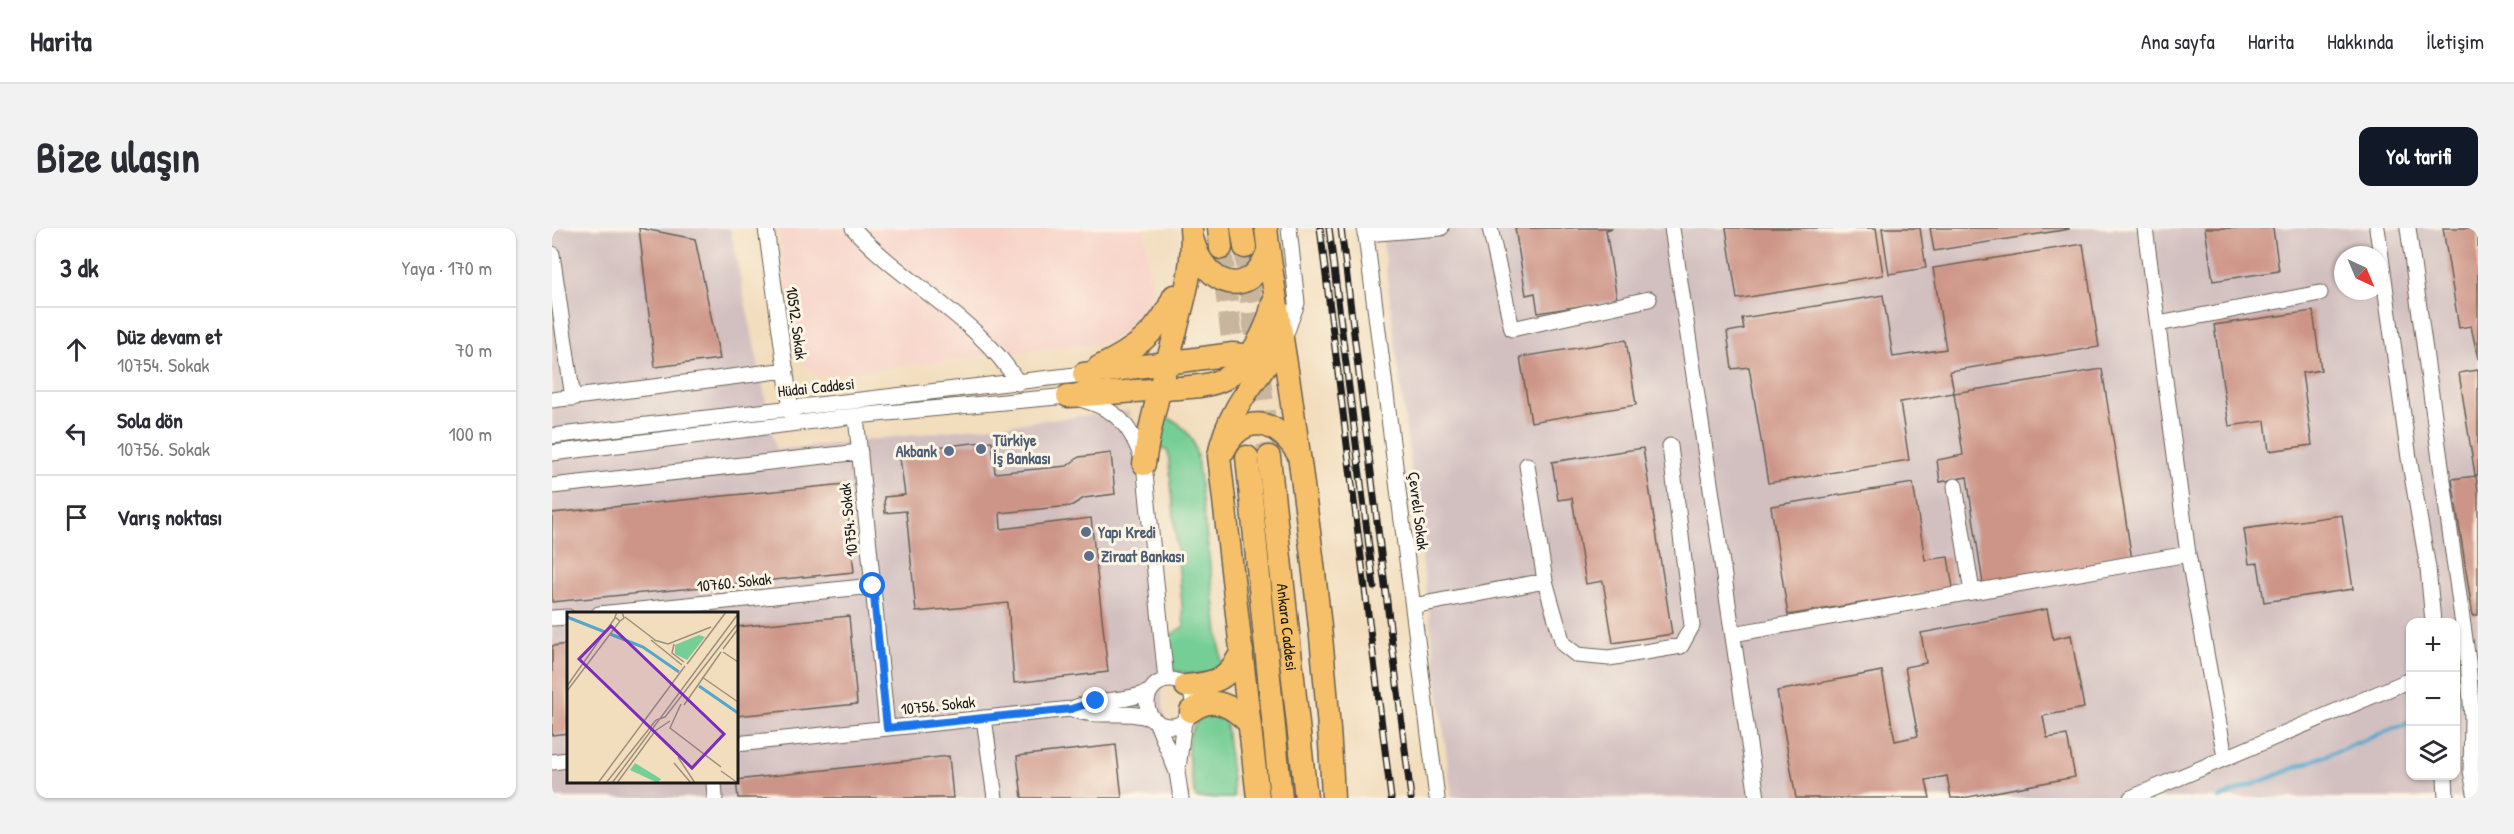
<!DOCTYPE html>
<html lang="tr">
<meta charset="utf-8">
<style>
:root{--surface:#fff;--page:#f2f2f3;--text:#2b2b33;--muted:#7c7c81;--line:#e1e1e2;--accent:#111827}
body{margin:0;font-family:"Patrick Hand",sans-serif;background:var(--page);color:var(--text)}
.controls{position:absolute;right:18px;bottom:18px;display:grid;overflow:hidden;border-radius:12px;box-shadow:0 2px 4px #0004}
.controls button{width:54px;height:54px;display:grid;place-items:center;padding:0;border:0;border-bottom:2px solid var(--line);background:var(--surface);color:var(--text);font:30px sans-serif}
.compass{position:absolute;left:1782px;top:18px;width:54px;height:54px;border-radius:50%;background:var(--surface);box-shadow:0 2px 4px #0004;rotate:136deg}
.stop{position:absolute;width:18px;height:18px;margin:-14px;border:4px solid #1a73e8;border-radius:50%;background:#fff}
.stop.end{background:#1a73e8;border-color:#fff;box-shadow:0 2px 6px #0008}
.list{margin:0;padding:0;list-style:none}
h2{display:flex;justify-content:space-between;align-items:center;height:78px;margin:0;padding:0 24px;font-size:26px}
h2 small{font-size:20px;font-weight:400;color:var(--muted)}
.list li{display:grid;grid-template-columns:39px 1fr auto;gap:18px;align-items:center;box-sizing:border-box;height:84px;padding:0 24px;border-top:2px solid var(--line)}
.list b{display:block;font-size:22px;white-space:nowrap}
.list p{margin:0;font-size:20px;white-space:nowrap;color:var(--muted)}
.list em{font-size:20px;font-style:normal;color:var(--muted)}
.icon{flex:none;width:33px;height:33px;fill:none;stroke:currentColor;stroke-width:2;stroke-linecap:round;stroke-linejoin:round}
.map{position:relative;flex:none;width:1926px;height:570px;overflow:hidden;border-radius:12px}
header{display:flex;align-items:center;gap:36px;box-sizing:border-box;height:84px;padding:0 30px;background:var(--surface);border-bottom:2px solid var(--line)}
header strong{font-size:28px}
nav{display:flex;gap:33px;margin-inline-start:auto;font-size:21px}
.intro{display:flex;align-items:center;justify-content:space-between;box-sizing:border-box;height:144px;padding:0 36px}
h1{margin:0;font-size:42px}
.button{padding:15px 27px;border-radius:12px;background:var(--accent);color:#fff;font-size:21px;font-weight:700}
main{display:flex;gap:36px;padding:0 36px}
aside{flex:1;background:var(--surface);border-radius:12px;box-shadow:0 2px 4px #0004}
.map>svg:first-child{display:block}
.built{fill:#f7d1c7}
.industrial{fill:#d2bfc0;fill-rule:evenodd}
.green{fill:#74ce95;stroke:#487558;stroke-width:1.5}
.lines{fill:none;stroke-linecap:round;stroke-linejoin:round}
.stream{stroke:#51a7cd;stroke-width:4.5}
.building{fill:#cd9587}
.highway-tunnel{stroke:#c7b69d;stroke-width:22;stroke-dasharray:22 11;stroke-linecap:butt}
.minor-casing{stroke:#676054;stroke-width:17}
.highway-casing{stroke:#676054;stroke-width:25}
.minor{stroke:#fff;stroke-width:15}
.highway{stroke:#f6c06b;stroke-width:22}
.rail-casing{stroke:#1c1c1c;stroke-width:7}
.rail{stroke:#fcf5e5;stroke-width:4.5;stroke-dasharray:14;stroke-linecap:butt}
.route{stroke:#1a73e8;stroke-width:8}
.service-dot{fill:#5c6f8a;stroke:#fcf5e5;stroke-width:2}
.labels{text-anchor:middle;dominant-baseline:central;stroke-width:6;stroke-linejoin:round;paint-order:stroke}
.street-label{font-size:16px;fill:#1c1c1c;stroke:#fcf5e5}
.service-label{font-size:16px;font-weight:bold;fill:#4e5e75;stroke:#fcf5e5;text-anchor:start}
.inset-river{fill:none;stroke:#51a7cd;stroke-width:3}
.inset-road{fill:none;stroke:#9c907d;stroke-width:1.5}
.view{fill:#7b2cbf;fill-opacity:0.15;stroke:#7b2cbf;stroke-width:3}
.inset-edge{fill:none;stroke:#1c1c1c;stroke-width:3}
</style>
<header>
<strong>Harita</strong>
<nav><a>Ana sayfa</a><a>Harita</a><a>Hakkında</a><a>İletişim</a></nav>
</header>
<div class="intro"><h1>Bize ulaşın</h1><a class="button">Yol tarifi</a></div>
<main>
<aside>
<h2>3 dk<small>Yaya · 170 m</small></h2>
<ul class="list">
<li><svg class="icon" aria-label="ahead" viewBox="0 0 24 24"><path d="M12 20V5M6 11l6-6 6 6"/></svg><div><b>Düz devam et</b><p>10754. Sokak</p></div><em>70 m</em></li>
<li><svg class="icon" aria-label="left" viewBox="0 0 24 24"><path d="M17 20v-9H6M10 6l-5 5 5 5"/></svg><div><b>Sola dön</b><p>10756. Sokak</p></div><em>100 m</em></li>
<li><svg class="icon" aria-label="arrive" viewBox="0 0 24 24"><path d="M6 21V4h12l-3 4 3 4H6"/></svg><div><b>Varış noktası</b></div></li>
</ul>
</aside>
<div class="map">
<svg width="1926" height="570" viewBox="0 0 1926 570">
<rect width="100%" height="100%" fill="#fcf5e5"/>
<filter id="ink" filterUnits="userSpaceOnUse"><feTurbulence type="fractalNoise" baseFrequency=".0167" numOctaves="2"/><feDisplacementMap in="SourceGraphic" scale="12" xChannelSelector="R" yChannelSelector="G"/><feConvolveMatrix kernelMatrix="1 2 1 2 8 2 1 2 1" color-interpolation-filters="sRGB"/></filter>
<filter id="wash" filterUnits="userSpaceOnUse"><feTurbulence type="fractalNoise" baseFrequency=".008" numOctaves="4" result="noise"/><feDisplacementMap in="SourceGraphic" scale="24" xChannelSelector="R" yChannelSelector="G"/><feGaussianBlur stdDeviation="1.35" result="paint"/><feColorMatrix in="noise" values="0 0 0 0 0 0 0 0 0 0 0 0 0 0 0 0 0 1.4 0 .05"/><feComposite in="paint" operator="in"/></filter>
<g filter="url(#wash)">
<rect width="100%" height="100%" fill="#f2ddbd"/>
<!-- built -->
<path class="built" d="M227,0H592L599,60L597,73L589,92L579,104L552,114L265,148L252,136L241,107Z"/>
<!-- industrial -->
<path class="industrial" d="M0,0H178L224,222L577,183L622,570H0ZM16,386H184V554H16Z
M829,0H1926V570H900ZM1791,27H1827V63H1791ZM1858,394H1904V548H1858Z"/>
<!-- green -->
<path class="green" d="M609,186L626,195L634,203L641,213L645,229L670,438C657,452 634,445 617,442L616,409L632,398L616,223L600,218Z
M655,487L662,486L673,489L682,570H644C639,543 624,502 655,487Z"/>
<g class="lines">
<!-- stream -->
<path class="stream" d="M1904,475L1926,466
M1667,570L1858,494"/>
</g>
<g id="blocks">
<!-- building -->
<path class="building" d="M87,0L143,11L168,131L103,139Z
M963,0H1061L1054,2L1065,72L986,85L983,65L974,67Z
M1174,0H1324L1331,47L1185,71Z
M1330,0H1368L1374,40L1337,46Z
M1378,0H1517V1L1382,23Z
M1653,0H1721L1727,43L1661,53Z
M1891,0H1926V131L1919,98L1907,100Z
M1531,16L1547,119L1398,143L1402,165L1348,174L1357,232L1216,255L1197,139L1180,141L1175,104L1192,101L1190,90L1331,67L1341,129L1394,121L1381,40Z
M1761,83L1769,142L1750,145L1760,217L1717,223L1713,193L1677,198L1662,97Z
M1074,112L1084,177L979,194L968,129Z
M1550,141L1580,332L1431,356L1415,249L1388,254L1385,232L1411,227L1402,165Z
M1926,142V247H1923L1907,145Z
M440,213L443,245L515,238L527,229L559,225L563,266L532,270L519,278L448,285L449,301L539,290L556,444L462,455L456,375L364,384L354,283L333,285L332,269L353,267L347,223Z
M1091,220L1120,406L1061,415L1051,353L1034,356L1020,270L1006,272L1000,234Z
M1924,248L1926,263V387L1921,388L1900,251Z
M1361,255L1373,332L1396,329L1401,360L1236,387L1219,278Z
M293,256L302,344L0,374V285Z
M1790,287L1801,361L1712,374L1706,335L1697,336L1692,301Z
M1495,381L1501,411L1519,407L1532,480L1491,488L1495,510L1515,507L1523,549L1411,570H1399L1395,548L1374,552L1378,570H1244L1225,463L1330,443L1343,513L1366,508L1353,439L1374,435L1369,405Z
M297,388L305,476L184,488V399Z
M16,416V505L0,507V418Z
M564,517L570,570H470L465,528Z
M397,528L401,570H186L184,552Z"/>
</g>
</g>
<g filter="url(#ink)">
<use href="#blocks" fill-opacity="0" stroke="#676054" stroke-width="1.5"/>
<g class="lines">
<!-- highway-tunnel -->
<path class="highway-tunnel" d="M693,19L717,229
M669,20L684,144"/>
<defs>
<path id="minor" d="M214,0L240,190
M301,0C351,56 428,91 466,155
M813,0L885,570
M938,0L960,101L1097,71
M1120,0L1205,570
M1593,0L1636,326L1673,529
M1825,0L1857,230L1876,340L1881,394
M1856,0L1916,433L1920,489L1919,543L1924,570
M813,6L889,0
M0,26L21,170
M1606,96L1768,65
M731,114L745,75L737,0
M0,172L234,142
M304,188L335,500
M0,208L532,146
M0,225L304,188L516,168C561,178 578,192 592,236L614,452
M975,237L993,353L1011,416L1025,427L1057,430L1129,418L1140,398L1118,218
M0,258L308,224
M1403,258L1420,364
M861,378L993,353
M47,386L321,358
M0,390L16,389
M1181,406L1636,326
M595 475a23 23 0 1 1 46 0a23 23 0 1 1-46 0Z
M519,481C548,492 571,480 601,491
M432,490L443,570
M604,493L625,544L629,570
M184,516L519,481C544,470 572,475 597,464
M0,534L16,532
M626,541L632,492
M1893,548L1894,570
M162,554L163,570
M1579,570L1858,452"/>
<g id="highway">
<path d="M667,0L669,20"/>
<path d="M690,0L693,19"/>
<path d="M714,0C720,54 730,108 738,162C757,297 775,434 781,570"/>
<path d="M641,13C653,58 699,74 716,23"/>
<path d="M547,139C581,123 608,104 622,68"/>
<path d="M532,146L681,126L706,129"/>
<path d="M516,168C548,166 581,163 613,161C632,159 654,160 672,151C698,136 715,103 721,75"/>
<path d="M672,222C691,183 725,192 745,224"/>
<path d="M695,229L729,570"/>
<path id="s1" d="M717,229L754,570"/>
<path d="M592,236C598,194 610,152 622,110C631,74 643,37 639,0"/>
<path d="M634,458C664,455 676,452 690,423"/>
<path d="M639,483C661,466 680,478 697,495"/>
<path d="M706,570L667,228C674,184 704,152 729,117"/>
</g>
</defs>
<!-- minor casing -->
<use href="#minor" class="minor-casing"/>
<!-- highway casing -->
<use href="#highway" class="highway-casing"/>
<!-- minor -->
<use href="#minor" class="minor"/>
<!-- highway -->
<use href="#highway" class="highway"/>
<defs>
<path id="rail" d="M768,0L839,570
M777,0L822,359
M789,0L859,570"/>
</defs>
<!-- rail casing -->
<use href="#rail" class="rail-casing"/>
<!-- rail -->
<use href="#rail" class="rail"/>
</g>
</g>
<g class="lines" filter="url(#ink)">
<!-- route -->
<path class="route" d="M321,358L335,500L519,481L544,473"/>
</g>
<!-- markers -->
<g class="service-dot">
<circle cx="429" cy="221" r="6"/>
<circle cx="397" cy="223" r="6"/>
<circle cx="534" cy="304" r="6"/>
<circle cx="537" cy="328" r="6"/>
</g>
<g class="labels">
<!-- street labels -->
<g class="street-label">
<text transform="translate(245 95) rotate(82)">10512. Sokak</text>
<text transform="translate(264 159) rotate(-6)">Hüdai Caddesi</text>
<text transform="translate(867 283) rotate(83)">Çevreli Sokak</text>
<text transform="translate(296 292) rotate(-96)">10754. Sokak</text>
<text transform="translate(182 354) rotate(-6)">10760. Sokak</text>
<text stroke="none"><textPath href="#s1" startOffset="171">Ankara Caddesi</textPath></text>
<text transform="translate(386 477) rotate(-6)">10756. Sokak</text>
</g>
<!-- service labels -->
<g class="service-label">
<text x="441" y="212">Türkiye<tspan x="441" dy="18">İş Bankası</tspan></text>
<text x="385" y="223" text-anchor="end">Akbank</text>
<text x="546" y="304">Yapı Kredi</text>
<text x="549" y="328">Ziraat Bankası</text>
</g>
</g>
<!-- overview -->
<g transform="translate(15 384)">
<rect width="171" height="171" fill="#f2ddbd"/>
<path d="M132,23L138,25L120,48L108,42V33ZM68,151L94,167L91,171L63,158Z" fill="#74ce95"/>
<path class="inset-river" d="M0,5L38,20M43,22L76,35L112,60M132,74L171,101"/>
<path class="inset-road" d="M50,0L48,5L53,9L57,6L55,0M58,5L88,28M84,28L115,53M87,28L101,32L144,15M107,32L105,41L117,50M156,37L171,17M156,40L171,50M120,52L159,0M135,65L171,90M0,74L48,6M0,79L53,9M114,92L103,116L154,155M117,93L154,40M89,108L98,105L171,11M111,145L128,171M107,151L124,171M154,159L171,171M31,171L118,54M39,171L89,108M45,171L171,2M50,171L88,119L103,109"/>
<path class="view" d="M44,14L157,122L125,156L12,47Z"/>
<rect width="171" height="171" class="inset-edge"/>
</g>
</svg>
<div class="controls">
<button>+</button>
<button>−</button>
<button><svg class="icon" aria-label="layers" viewBox="0 0 24 24"><path d="M12 4l9 5-9 5-9-5zM3 14l9 5 9-5"/></svg></button>
</div>
<svg class="compass" viewBox="-18 -18 36 36"><path d="M0-13l5 13h-10z" fill="#e53935"/><path d="M0 13l5-13h-10z" fill="#7c7c81"/></svg>
<div class="stop" style="left:321px;top:358px"></div>
<div class="stop end" style="left:544px;top:473px"></div>
</div>
</main>
